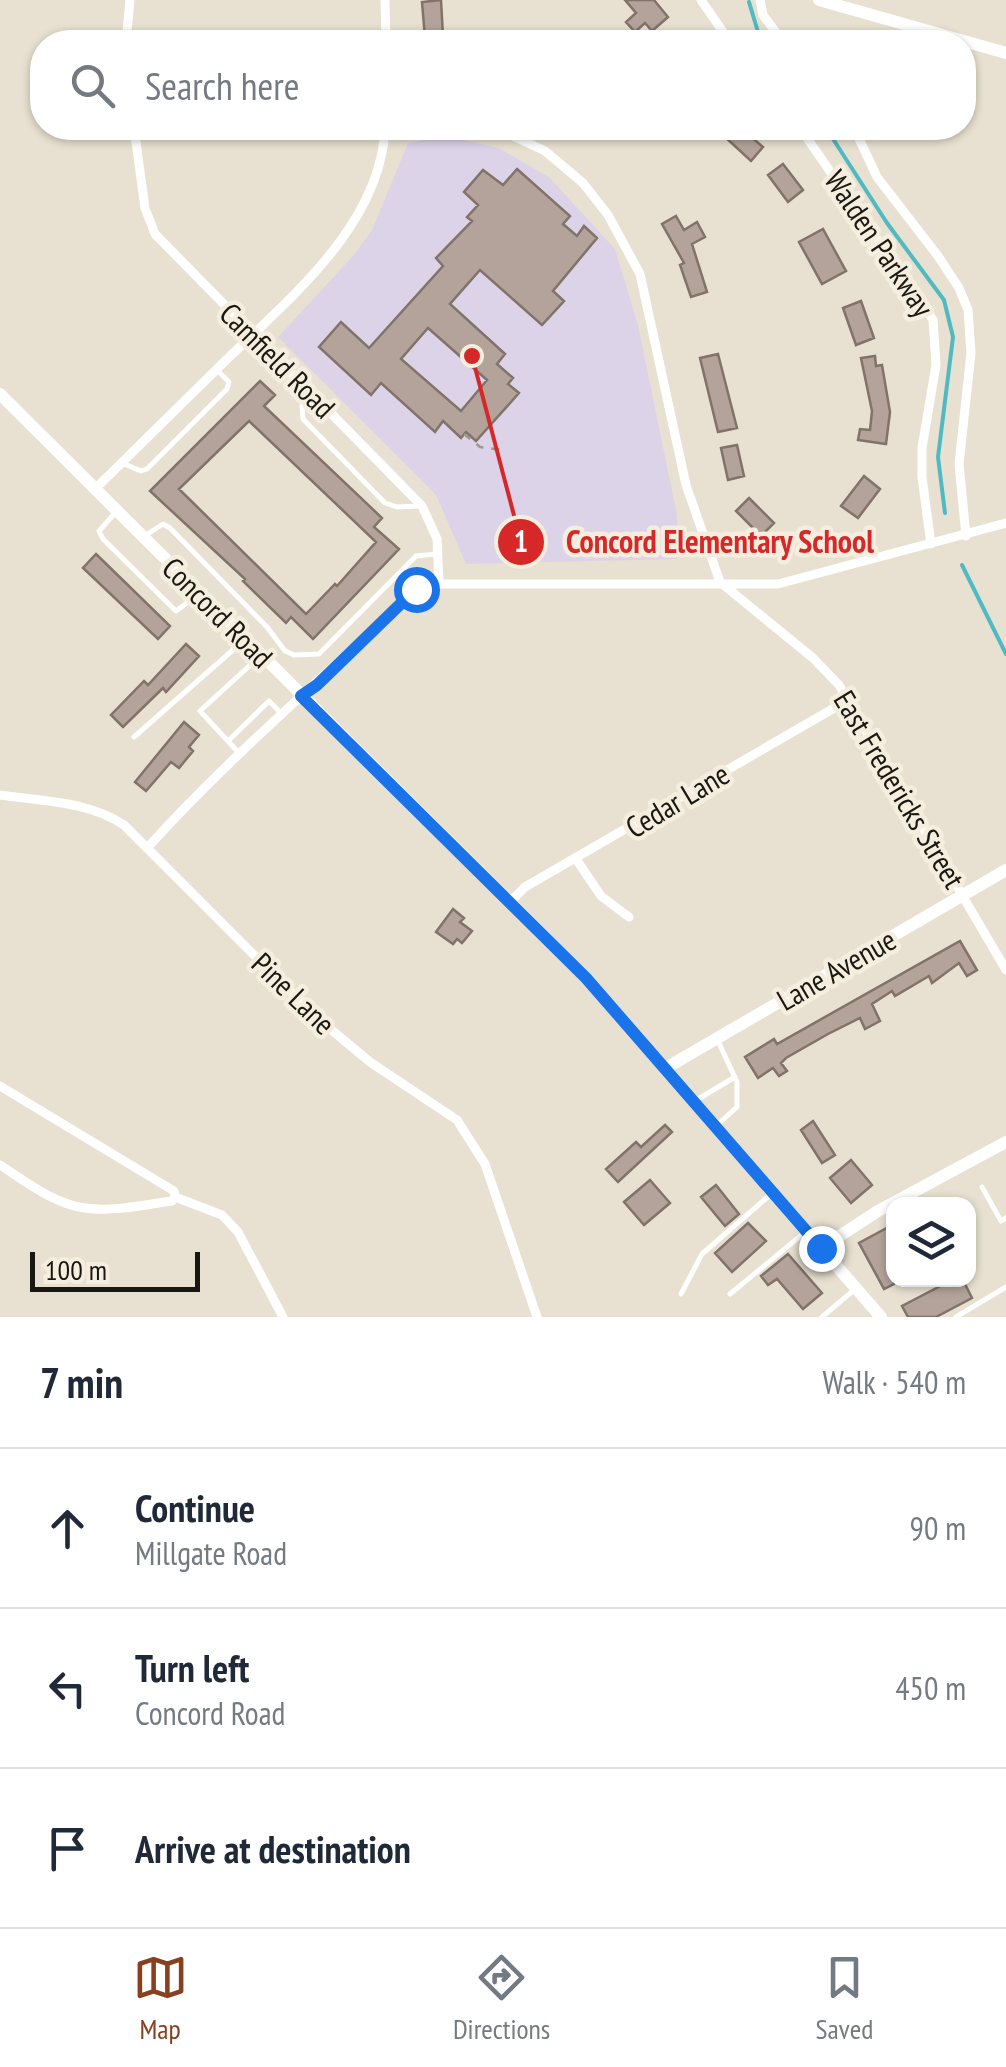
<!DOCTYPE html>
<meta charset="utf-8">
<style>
:root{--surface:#fff;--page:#f6f6f7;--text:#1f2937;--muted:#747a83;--line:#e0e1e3;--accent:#884120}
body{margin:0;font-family:"PT Sans Narrow",sans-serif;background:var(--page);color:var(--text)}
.controls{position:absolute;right:30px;bottom:30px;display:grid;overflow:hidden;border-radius:20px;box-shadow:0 2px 8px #0004}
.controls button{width:90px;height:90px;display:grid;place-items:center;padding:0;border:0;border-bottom:2px solid var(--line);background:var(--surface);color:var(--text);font:50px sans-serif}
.scale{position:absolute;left:30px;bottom:25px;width:170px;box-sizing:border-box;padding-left:10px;border:5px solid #191711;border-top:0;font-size:28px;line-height:35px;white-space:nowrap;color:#191711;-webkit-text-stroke:8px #f5eede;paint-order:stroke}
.stop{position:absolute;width:30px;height:30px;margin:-22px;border:8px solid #1a73e8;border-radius:50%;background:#fff}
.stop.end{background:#1a73e8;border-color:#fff;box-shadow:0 2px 10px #0008}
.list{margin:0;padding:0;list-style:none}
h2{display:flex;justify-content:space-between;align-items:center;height:130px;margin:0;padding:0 40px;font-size:42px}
h2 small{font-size:32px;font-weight:400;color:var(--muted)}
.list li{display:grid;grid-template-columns:65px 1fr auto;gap:30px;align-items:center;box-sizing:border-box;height:160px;padding:0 40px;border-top:2px solid var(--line)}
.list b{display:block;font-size:38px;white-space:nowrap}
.list p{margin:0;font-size:32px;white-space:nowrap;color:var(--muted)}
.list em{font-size:32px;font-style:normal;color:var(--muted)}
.icon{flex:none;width:55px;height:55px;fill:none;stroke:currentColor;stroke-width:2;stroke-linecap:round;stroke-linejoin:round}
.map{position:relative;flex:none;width:1006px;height:1317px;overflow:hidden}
.search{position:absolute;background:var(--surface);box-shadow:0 2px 8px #0004;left:30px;right:30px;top:30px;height:110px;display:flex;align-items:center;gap:25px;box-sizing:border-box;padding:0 35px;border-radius:40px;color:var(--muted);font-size:38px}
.sheet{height:610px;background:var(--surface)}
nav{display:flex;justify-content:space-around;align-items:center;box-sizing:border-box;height:140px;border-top:2px solid var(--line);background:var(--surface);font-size:28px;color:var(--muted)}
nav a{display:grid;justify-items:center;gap:5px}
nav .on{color:var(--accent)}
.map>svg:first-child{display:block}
.education{fill:#ddd3e8}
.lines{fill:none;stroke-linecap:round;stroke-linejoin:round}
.stream{stroke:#4fbac1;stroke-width:4}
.building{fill:#b3a39b;stroke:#81726a;stroke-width:2.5;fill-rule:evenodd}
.path{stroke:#9d978b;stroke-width:2.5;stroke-dasharray:8 8;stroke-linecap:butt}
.lane{stroke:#fff;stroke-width:5}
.street{stroke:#fff;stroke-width:9}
.secondary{stroke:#fff;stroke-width:12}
.route{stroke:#1a73e8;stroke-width:12}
.labels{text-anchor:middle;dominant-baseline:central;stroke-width:9;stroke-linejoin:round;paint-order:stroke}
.street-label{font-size:30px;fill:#191711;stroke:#f5eede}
.leader{fill:none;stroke:#d62828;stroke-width:4}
.callout-dot{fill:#d62828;stroke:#f5eede;stroke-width:4}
.mark-label{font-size:30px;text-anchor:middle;font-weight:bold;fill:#fff}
.callout-label{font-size:32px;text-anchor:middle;font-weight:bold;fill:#d62828;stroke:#f5eede;stroke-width:9;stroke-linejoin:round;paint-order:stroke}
</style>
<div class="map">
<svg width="1006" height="1317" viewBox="0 0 1006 1317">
<rect width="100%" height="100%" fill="#e8e1d1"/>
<!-- education -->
<path class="education" d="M446,136L499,148L549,177L615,249L638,325L677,515L678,559L466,564L436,495L278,337L353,256L372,230L408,143Z"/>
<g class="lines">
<!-- stream -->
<path class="stream" d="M749,2L761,42
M826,128L887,223L944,300L953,337L938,457L945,513
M962,565L1006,654"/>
</g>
<!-- building -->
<path class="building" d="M441,0L443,36L425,38L422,2Z
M625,0H654L668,17L652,31L645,23L635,32L626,22L636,13Z
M734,128H741L763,147L751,161L725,137Z
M783,164L803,190L788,202L768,175Z
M517,169L570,216L563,224L577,236L584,226L597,238L553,291L564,301L542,325L480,270L450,304L505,354L497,364L513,378L508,384L519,393L476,441L466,432L461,438L443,421L435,432L381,383L371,395L319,347L341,322L369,348L443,266L436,258L472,221L467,217L478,205L464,192L483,170L503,185ZM428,328L487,380L461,411L401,359Z
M676,216L684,230L697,222L705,237L692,244L707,292L691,297L680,265L684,263L662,224Z
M823,229L846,271L822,284L799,242Z
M861,301L874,338L856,345L843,308Z
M718,354L737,428L718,432L700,358Z
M875,356L876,366L882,365L890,412L886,444L858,440L860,429L870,430L872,411L861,358Z
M260,381L275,395L264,406L382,518L374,527L399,549L313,639L291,617L286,623L243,581L245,579L150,491ZM249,421L376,542L337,586L335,584L306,614L179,489Z
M737,445L744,476L728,480L721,448Z
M864,476L880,489L858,518L841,506Z
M749,498L774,523L761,536L736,511Z
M96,554L170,626L158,639L83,568Z
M186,644L199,656L166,692L163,688L123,727L111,715L144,681L148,685Z
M184,722L199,735L189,747L193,751L179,768L171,762L146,791L135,782Z
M453,909L464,918L460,922L472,931L462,943L457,939L453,944L436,932Z
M960,941L977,970L967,976L959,963L932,983L929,976L895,996L892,991L872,1004L880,1021L865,1029L860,1018L828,1034L786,1058L781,1063L787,1071L779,1076L773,1068L758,1078L745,1057L774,1039L777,1044Z
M813,1121L835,1155L822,1163L801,1130Z
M665,1125L672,1132L618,1182L606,1169L636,1142L641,1147Z
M851,1160L872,1185L851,1203L830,1178Z
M650,1180L670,1203L644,1225L624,1202Z
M716,1185L739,1214L725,1226L701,1197Z
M748,1223L766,1241L732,1272L715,1253Z
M894,1224V1284L884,1289L859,1243Z
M788,1254L822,1293L803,1309L777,1279L768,1285L761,1276Z
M952,1280H963L972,1298L936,1317H908L902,1306Z"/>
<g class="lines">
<!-- path -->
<path class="path" d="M464,434L480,447L503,450"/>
<!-- lane -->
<path class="lane" d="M309,392L302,406L303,419L385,503L397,507L419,506
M122,463L141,471L147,469L227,389L229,382L216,369
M115,513L99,531L103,539L176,611L199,594
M143,537L163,524L170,528L267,627L285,651L294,655L319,654L416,556L436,554
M134,737L234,649L240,639
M228,741L269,701L281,713
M239,753L200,711L259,657
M695,1101L735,1077
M717,1125L737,1107V1082L718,1041
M982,1187L1001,1221L1006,1218
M681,1294L702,1254L771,1194
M730,1294L804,1233
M822,1317L854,1290
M956,1317L1006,1287"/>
<!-- street -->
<path class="street" d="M385,0L386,42
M701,0L730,42
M760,0L763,15L783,42
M126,42L130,0
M134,128L145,208L155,234L422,506L437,539L439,582
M496,128L545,151L583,183L608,215L640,274L686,485L720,582L813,658L839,685L1006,970
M800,128L933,320L936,365L922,448V477L931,544
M854,128L877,177L938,256L959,288L968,310L971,353L959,464L966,536
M95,489C137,448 178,407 220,366C285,302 381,227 385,128
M0,795C42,801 88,801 124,825L316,1017L370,1062L457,1120L485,1164L537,1317
M149,846C232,754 327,675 416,589L427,584H778L1006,523
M576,859L601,896L629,917
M509,903L525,887L848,700
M0,1086L174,1191L175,1197L172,1201C144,1205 113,1212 85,1208C54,1204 25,1181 0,1165
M175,1197L222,1215L238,1232L283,1317"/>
<!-- secondary -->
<path class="secondary" d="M819,0L1006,53
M0,394L586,978L881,1317
M666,1068L1006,870
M821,1248L878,1211L1006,1142"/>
</g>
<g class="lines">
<!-- route -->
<path class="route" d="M416,589L317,685L301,696L586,978L821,1248"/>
</g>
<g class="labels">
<!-- street labels -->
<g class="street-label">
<text transform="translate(880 243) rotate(56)">Walden Parkway</text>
<text transform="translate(278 360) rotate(45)">Camfield Road</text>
<text transform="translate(218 612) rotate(45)">Concord Road</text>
<text transform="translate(900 789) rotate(59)">East Fredericks Street</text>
<text transform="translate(677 800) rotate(-31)">Cedar Lane</text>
<text transform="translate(836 969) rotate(-30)">Lane Avenue</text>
<text transform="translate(294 993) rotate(44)">Pine Lane</text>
</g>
</g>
<!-- callouts -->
<path class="leader" d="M472 356L521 542"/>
<g class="callout-dot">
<circle cx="472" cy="356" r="10"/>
<circle cx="521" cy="542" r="25"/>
</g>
<g class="mark-label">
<text x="521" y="552">1</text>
</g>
<g class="callout-label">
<text x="720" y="553">Concord Elementary School</text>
</g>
</svg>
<div class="controls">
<button><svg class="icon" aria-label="layers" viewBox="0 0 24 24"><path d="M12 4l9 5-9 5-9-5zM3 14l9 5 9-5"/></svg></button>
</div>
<div class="scale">100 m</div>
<div class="stop" style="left:416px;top:589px"></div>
<div class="stop end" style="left:821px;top:1248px"></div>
<div class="search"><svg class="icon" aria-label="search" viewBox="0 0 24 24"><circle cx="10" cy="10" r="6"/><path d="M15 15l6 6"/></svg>Search here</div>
</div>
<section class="sheet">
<h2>7 min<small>Walk · 540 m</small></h2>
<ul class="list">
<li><svg class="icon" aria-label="ahead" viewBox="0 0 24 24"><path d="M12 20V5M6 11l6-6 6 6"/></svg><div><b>Continue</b><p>Millgate Road</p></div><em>90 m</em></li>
<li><svg class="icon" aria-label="left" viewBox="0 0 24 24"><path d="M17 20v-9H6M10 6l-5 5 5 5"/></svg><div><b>Turn left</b><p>Concord Road</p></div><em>450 m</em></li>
<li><svg class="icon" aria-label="arrive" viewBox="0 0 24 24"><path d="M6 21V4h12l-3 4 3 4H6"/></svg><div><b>Arrive at destination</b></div></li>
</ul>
</section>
<nav>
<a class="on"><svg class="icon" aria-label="map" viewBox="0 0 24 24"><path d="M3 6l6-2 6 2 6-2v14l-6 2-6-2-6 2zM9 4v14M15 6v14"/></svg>Map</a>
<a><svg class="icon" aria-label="directions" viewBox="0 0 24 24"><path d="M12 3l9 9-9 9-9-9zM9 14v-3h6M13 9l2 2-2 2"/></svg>Directions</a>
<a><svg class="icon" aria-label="saved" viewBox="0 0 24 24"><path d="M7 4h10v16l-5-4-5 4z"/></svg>Saved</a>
</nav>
